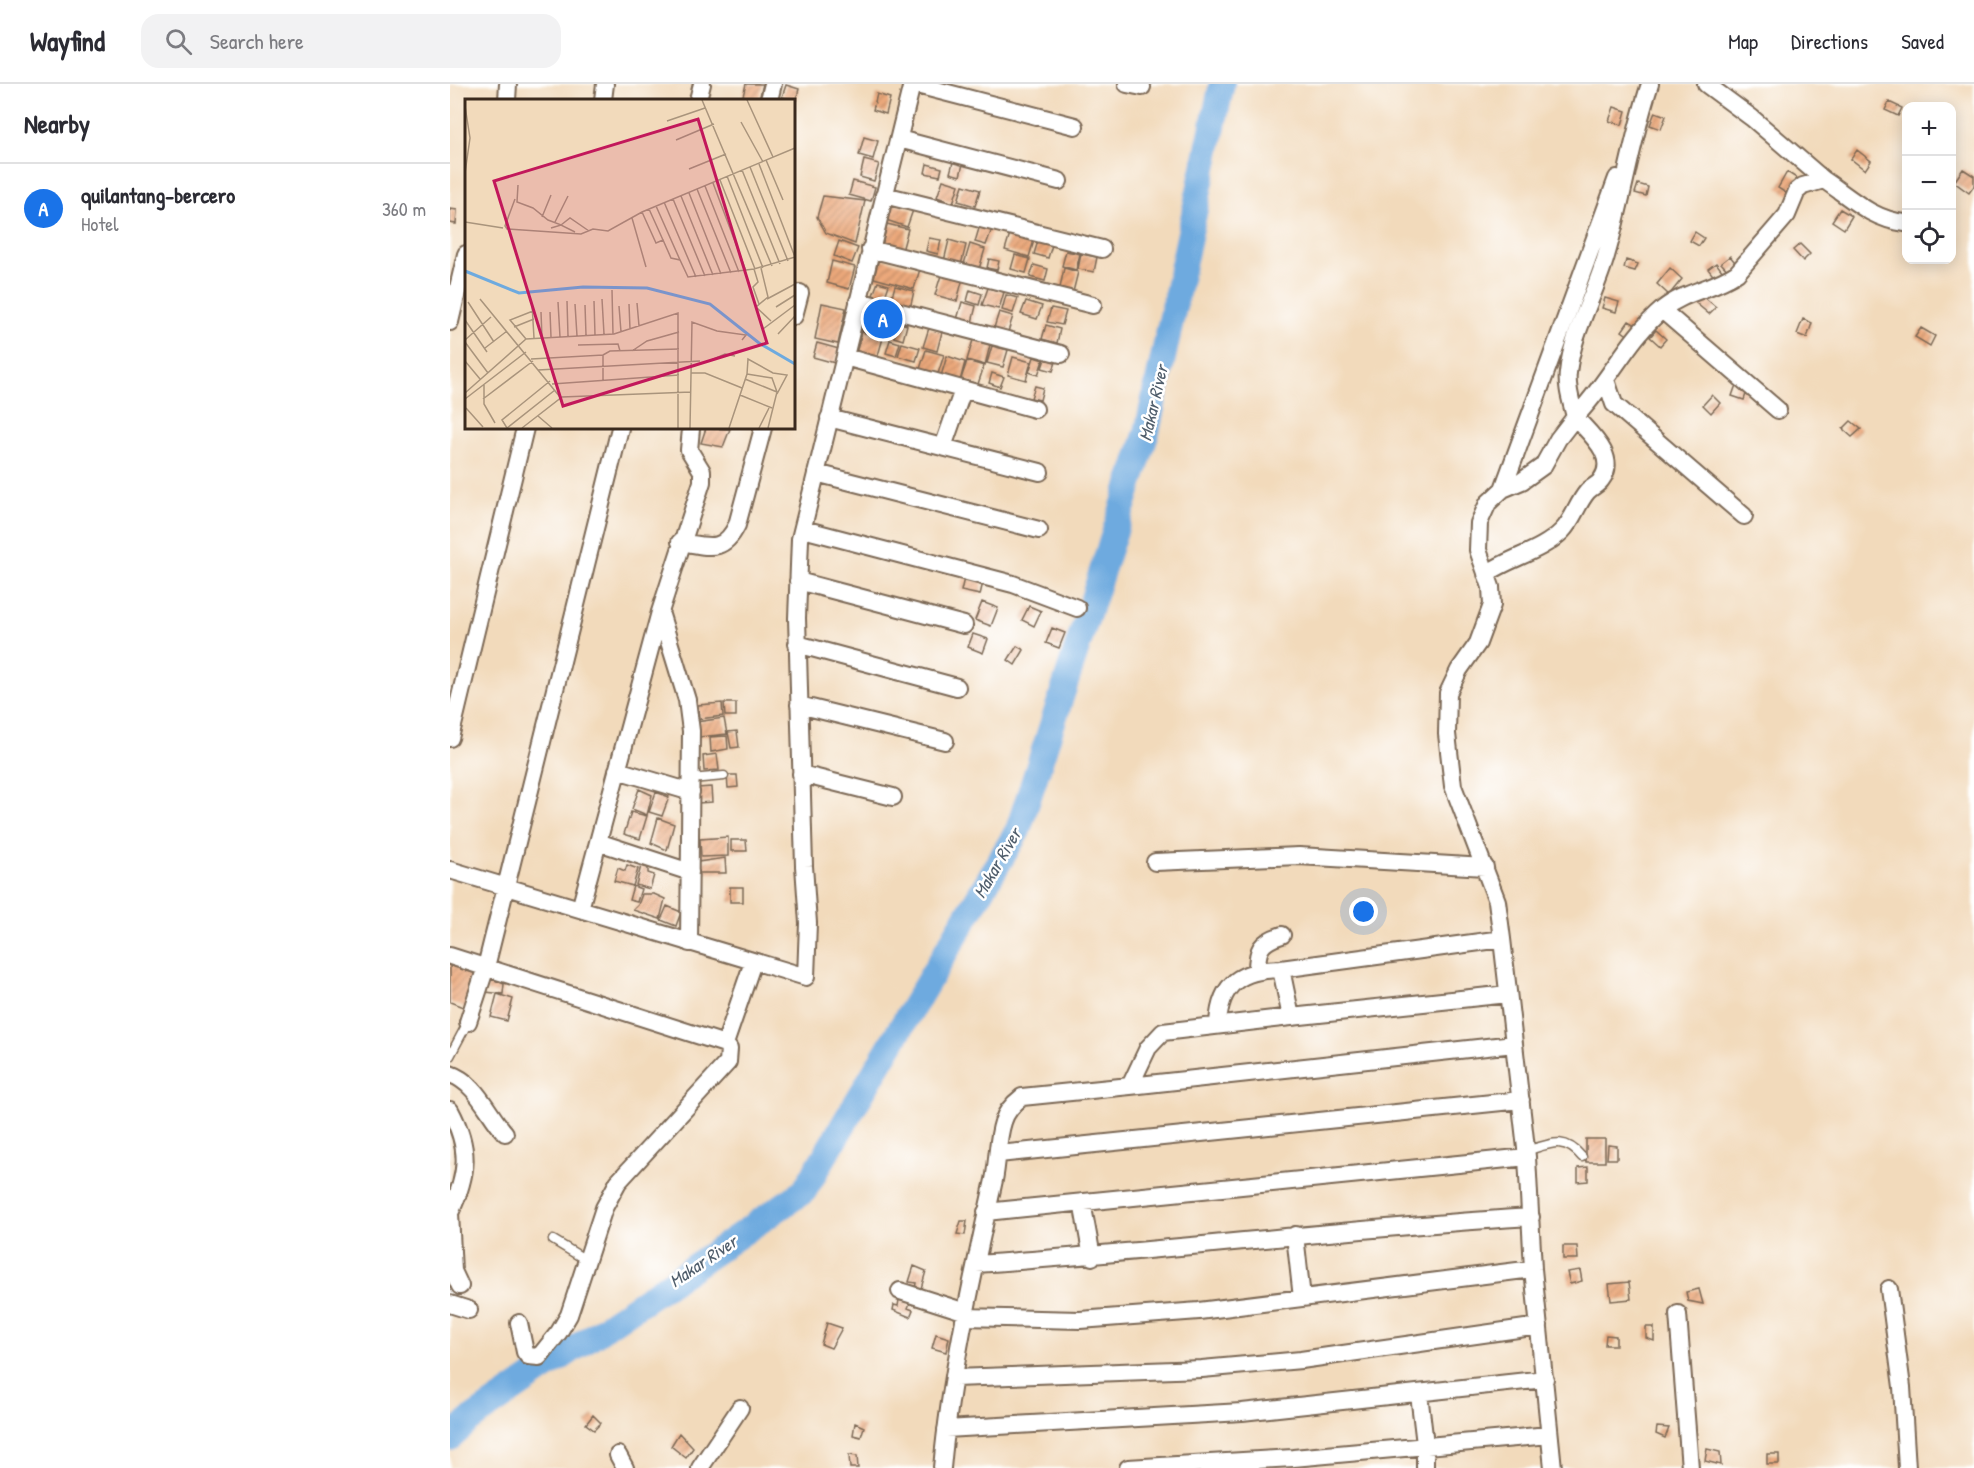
<!DOCTYPE html>
<meta charset="utf-8">
<style>
:root{--surface:#fff;--page:#f2f2f3;--text:#2b2b33;--muted:#7c7c81;--line:#e1e1e2;--accent:#1a73e8}
body{margin:0;font-family:"Patrick Hand",sans-serif;background:var(--page);color:var(--text)}
.controls{position:absolute;right:18px;top:18px;display:grid;overflow:hidden;border-radius:12px;box-shadow:0 3px 15px #0003}
.controls button{width:54px;height:54px;display:grid;place-items:center;padding:0;border:0;border-bottom:2px solid var(--line);background:var(--surface);color:var(--text);font:30px sans-serif}
.you{position:absolute;left:914px;top:828px;width:21px;height:21px;margin:-15px;border:4px solid #fff;border-radius:50%;background:#1a73e8;box-shadow:0 0 0 9px #1a73e833}
.badge{display:grid;place-items:center;width:39px;height:39px;border-radius:50%;background:var(--accent);color:#fff;font-size:20px;font-weight:700}
.pin{position:absolute;translate:-50% -50%;border:3px solid #fff;box-shadow:0 2px 6px #0006}
.list{margin:0;padding:0;list-style:none}
h2{display:flex;justify-content:space-between;align-items:center;height:78px;margin:0;padding:0 24px;font-size:26px}
h2 small{font-size:20px;font-weight:400;color:var(--muted)}
.list li{display:grid;grid-template-columns:39px 1fr auto;gap:18px;align-items:center;box-sizing:border-box;height:90px;padding:0 24px;border-top:2px solid var(--line)}
.list b{display:block;font-size:22px;white-space:nowrap}
.list p{margin:0;font-size:20px;white-space:nowrap;color:var(--muted)}
.list em{font-size:20px;font-style:normal;color:var(--muted)}
.icon{flex:none;width:33px;height:33px;fill:none;stroke:currentColor;stroke-width:2;stroke-linecap:round;stroke-linejoin:round}
.map{position:relative;flex:none;width:1524px;height:1384px;overflow:hidden}
header{display:flex;align-items:center;gap:36px;box-sizing:border-box;height:84px;padding:0 30px;background:var(--surface);border-bottom:2px solid var(--line)}
header strong{font-size:28px}
nav{display:flex;gap:33px;margin-inline-start:auto;font-size:21px}
.search{width:420px;height:54px;background:var(--page);display:flex;align-items:center;gap:15px;box-sizing:border-box;padding:0 21px;border-radius:18px;color:var(--muted);font-size:22px}
main{display:flex}
aside{flex:1;background:var(--surface)}
.map>svg:first-child{display:block}
.lines{fill:none;stroke-linecap:round;stroke-linejoin:round}
.river{stroke:#6eaadf;stroke-width:26}
.building{fill:url(#building-hatch)}
.service-casing{stroke:#7b6855;stroke-width:11}
.minor-casing{stroke:#7b6855;stroke-width:20}
.service{stroke:#fff;stroke-width:8}
.minor{stroke:#fff;stroke-width:16}
.labels{text-anchor:middle;dominant-baseline:central;stroke-width:5;stroke-linejoin:round;paint-order:stroke}
.water-label{font-size:18px;font-style:italic;fill:#4f5d6b;stroke:#fff}
.inset-river{fill:none;stroke:#6eaadf;stroke-width:3}
.inset-road{fill:none;stroke:#a9947c;stroke-width:1.5}
.view{fill:#c2185b;fill-opacity:0.15;stroke:#c2185b;stroke-width:3}
.inset-edge{fill:none;stroke:#3b2a1e;stroke-width:3}
</style>
<header>
<strong>Wayfind</strong>
<div class="search"><svg class="icon" aria-label="search" viewBox="0 0 24 24"><circle cx="10" cy="10" r="6"/><path d="M15 15l6 6"/></svg>Search here</div>
<nav><a>Map</a><a>Directions</a><a>Saved</a></nav>
</header>
<main>
<aside>
<h2>Nearby<small></small></h2>
<ul class="list">
<li><span class="badge">A</span><div><b>quilantang-bercero</b><p>Hotel</p></div><em>360 m</em></li>
</ul>
</aside>
<div class="map">
<svg width="1524" height="1384" viewBox="0 0 1524 1384">
<defs>
<pattern id="building-hatch" width="6" height="6" patternUnits="userSpaceOnUse" patternTransform="scale(1.5)"><rect width="6" height="6" fill="#eca97c"/><path d="M-1 1l2-2M0 6l6-6M5 7l2-2" fill="none" stroke="#c08a65"/></pattern>
</defs>
<rect width="100%" height="100%" fill="#fff"/>
<filter id="ink" filterUnits="userSpaceOnUse"><feTurbulence type="fractalNoise" baseFrequency=".0167" numOctaves="2"/><feDisplacementMap in="SourceGraphic" scale="12" xChannelSelector="R" yChannelSelector="G"/><feConvolveMatrix kernelMatrix="1 2 1 2 8 2 1 2 1" color-interpolation-filters="sRGB"/></filter>
<filter id="wash" filterUnits="userSpaceOnUse"><feTurbulence type="fractalNoise" baseFrequency=".008" numOctaves="4" result="noise"/><feDisplacementMap in="SourceGraphic" scale="24" xChannelSelector="R" yChannelSelector="G"/><feGaussianBlur stdDeviation="1.35" result="paint"/><feColorMatrix in="noise" values="0 0 0 0 0 0 0 0 0 0 0 0 0 0 0 0 0 1.4 0 .05"/><feComposite in="paint" operator="in"/></filter>
<g filter="url(#wash)">
<rect width="100%" height="100%" fill="#f2dabb"/>
<g class="lines">
<!-- river -->
<path class="river" d="M0,1354L20,1336L354,1107L568,746L697,348L772,0"/>
</g>
<g id="blocks">
<!-- building -->
<path class="building" d="M296,0H313L309,16H292Z
M336,1L349,5L346,16L332,13Z
M427,10L440,14L436,30L423,26Z
M1439,18L1452,24L1448,32L1435,26Z
M1164,23L1176,27L1172,41L1159,37Z
M1205,28L1216,32L1211,45L1200,41Z
M414,53L428,57L423,75L409,71Z
M1407,66L1421,77L1415,86L1401,75Z
M414,76L429,80L424,97L410,93Z
M503,78L513,80L510,92L500,89Z
M477,80L492,84L490,92L475,89Z
M1513,85L1524,92V102L1519,109L1504,98Z
M1337,88L1348,95L1339,111L1328,104Z
M493,96L509,101L503,119L487,113Z
M403,97L425,103L421,117L399,111Z
M1188,100L1198,103L1196,112L1185,109Z
M513,101L530,106L525,122L508,117Z
M373,112L415,117L405,160L376,149L367,133Z
M441,119L463,126L457,143L436,136Z
M0,125L7,126L6,140L0,139Z
M1390,125L1402,132L1394,145L1382,137Z
M437,140L458,145L452,167L432,162Z
M530,141L542,145L536,161L525,158Z
M561,146L585,153L579,173L555,166Z
M1245,148L1254,154L1249,162L1240,157Z
M479,154L491,156L488,170L476,167Z
M499,156L516,161L511,181L494,177Z
M389,157L408,164L402,179L384,172Z
M588,157L602,161L598,174L584,170Z
M520,160L535,165L529,185L514,180Z
M1350,160L1360,170L1353,177L1343,166Z
M616,167L630,170L626,186L612,182Z
M631,170L647,173L644,188L628,185Z
M565,171L580,175L576,189L561,185Z
M1280,172L1288,182L1280,189L1271,179Z
M429,174L470,185L464,205L424,194Z
M539,175L549,177L547,186L537,184Z
M1176,176L1188,180L1185,187L1174,184Z
M382,177L405,183L399,205L377,199Z
M1266,179L1273,188L1265,194L1258,185Z
M584,181L598,185L595,197L580,193Z
M614,184L628,188L623,208L610,204Z
M1220,184L1232,195L1219,211L1207,200Z
M492,188L513,194L507,217L485,211Z
M428,198L439,201L434,215L423,211Z
M445,202L464,207L460,225L440,219Z
M538,204L554,208L549,225L532,221Z
M520,206L532,210L529,221L517,217Z
M1247,207L1266,223L1259,230L1241,215Z
M556,211L568,214L563,229L552,226Z
M1155,214L1169,218L1166,228L1152,224Z
M576,217L592,222L587,235L571,230Z
M512,218L526,222L521,243L506,239Z
M372,219L396,224L388,260L365,255Z
M601,224L616,227L612,241L597,238Z
M413,228L425,232L420,249L408,245Z
M549,228L563,232L557,251L543,247Z
M435,234L457,241L453,256L444,253L447,246L433,242Z
M1353,235L1362,239L1357,254L1347,250Z
M1179,237L1186,241L1179,252L1172,247Z
M596,241L610,245L607,259L592,255Z
M479,244L492,248L487,267L473,263Z
M1471,244L1485,252L1480,262L1465,253Z
M1206,246L1216,255L1210,262L1200,253Z
M412,248L433,254L427,275L406,269Z
M440,256L450,259L446,272L436,269Z
M523,256L540,261L535,281L517,276Z
M367,259L389,265L385,279L363,273Z
M452,259L470,264L466,277L448,272Z
M542,262L558,266L553,283L537,279Z
M476,266L494,271L487,293L469,288Z
M497,272L515,278L510,297L491,292Z
M563,273L581,278L576,296L558,291Z
M584,273L593,276L588,291L579,288Z
M595,275L606,278L603,287L592,284Z
M517,277L534,282L528,300L511,295Z
M542,289L554,293L550,303L539,299Z
M1287,298L1299,301L1294,316L1282,312Z
M585,302L593,304L590,316L581,314Z
M1262,311L1270,319L1261,329L1253,321Z
M1401,337L1411,345L1402,353L1393,345Z
M256,344L280,345L273,363L251,359Z
M514,494L533,498L530,511L511,507Z
M532,518L548,524L541,542L525,536Z
M579,522L591,527L584,542L572,536Z
M602,544L615,549L609,564L596,559Z
M523,550L538,555L533,569L518,563Z
M567,562L574,566L565,581L558,576Z
M272,619L273,632L249,635L248,621Z
M274,619H286V632H275Z
M274,634L277,650L249,653L246,638Z
M287,647L289,663L281,664L278,648Z
M277,652L278,665L261,668L260,653Z
M267,670L269,686L254,687L253,672Z
M277,691H287L288,703L278,704Z
M261,703L262,718L248,719V704Z
M189,705L202,711L197,731L182,725Z
M206,708L219,713L212,732L199,728Z
M181,728L197,732L190,755L174,750Z
M208,734L224,740L217,766L201,759Z
M278,753V772L251,773L250,755Z
M281,756H296L297,767H281Z
M275,774L276,789H248V778Z
M177,781L188,785L183,802L164,797L168,784L175,787Z
M191,782L198,784V789L204,791L200,805L186,801Z
M183,802L191,805L187,818L179,816Z
M280,803H293V818H280Z
M192,810H204L215,815L210,835L183,826L188,821Z
M217,822L231,828L226,842L211,836Z
M0,878L30,887L18,925L0,918Z
M40,894L54,900L53,910L36,908Z
M47,910L63,915L57,937L41,933Z
M1136,1055H1155V1078H1136Z
M1158,1061L1167,1062V1075H1157Z
M1138,1083V1097L1128,1098V1084Z
M511,1137H517L515,1151L507,1150Z
M1113,1162H1127L1128,1175H1113Z
M464,1182L476,1187L470,1208L465,1206L466,1199L459,1198Z
M1130,1186L1132,1197L1120,1200L1117,1188Z
M1179,1198L1181,1215L1161,1217L1159,1200Z
M1249,1205L1253,1220L1238,1217L1236,1208Z
M449,1216L460,1219L458,1224L463,1226L460,1233L443,1226L444,1221L448,1222Z
M377,1239L392,1244L381,1264L371,1260Z
M1196,1243H1204V1257L1196,1254Z
M486,1250L499,1254L496,1268L482,1264Z
M1156,1251L1166,1252V1261H1155Z
M143,1331L151,1339L144,1346L136,1340Z
M405,1339L414,1343L411,1353L403,1351Z
M1207,1343L1219,1344L1215,1354L1206,1350Z
M229,1349L243,1364L236,1374L221,1362Z
M1257,1365L1270,1368L1271,1381L1255,1377Z
M1317,1370H1329V1380H1317Z
M399,1371L407,1372L408,1384H400Z"/>
</g>
</g>
<g filter="url(#ink)">
<use href="#blocks" fill-opacity="0" stroke="#7b6855" stroke-width="1.5"/>
<g class="lines">
<defs>
<path id="service" d="M241,695L274,692
M0,972L18,938
M1076,1067C1100,1060 1114,1051 1132,1073
M103,1156L136,1176"/>
<path id="minor" d="M463,0L625,42
M677,0L692,3
M1256,0L1302,34L1374,96
M57,16L58,0
M153,16L155,0
M248,16L252,0
M319,16L323,0
M449,55L609,97
M434,111L652,165
M420,165L643,221
M408,217L611,270
M1212,226L1328,326
M344,232L350,209
M0,238L16,170
M395,273L585,325
M1156,296L1164,320L1294,432
M379,334L590,388
M493,363L513,306
M366,389L589,446
M1053,405L1167,94
M353,445L563,500L627,524
M230,458C258,462 273,470 287,441L313,344
M1036,490C1061,473 1091,468 1112,447C1123,436 1127,420 1137,408C1141,403 1148,401 1151,396C1169,373 1139,349 1125,333C1158,300 1177,255 1213,225C1235,207 1264,205 1287,189L1337,131L1347,107L1353,102L1374,96C1401,114 1421,135 1455,139
M348,497L514,541
M210,528L237,616L241,647L239,859
M347,560L507,603
M349,621L495,657
M0,654L75,344
M167,686L241,708
M351,690L443,713
M148,758L240,788
M705,778L849,772L1035,783
M0,786L356,893L358,839L354,782L347,534L350,455L462,0
M130,825L210,528L252,398V387L239,366L241,345
M0,872L275,960L279,965L278,978L168,1098L154,1124L119,1231L109,1248L89,1273L78,1272L75,1268L69,1239
M807,887C807,865 810,858 832,851
M841,933L1058,910
M18,938L36,883L170,344
M768,940C770,898 792,886 831,885
M275,960L303,878
M0,990C27,999 37,1029 55,1049
M680,1002L1064,960
M0,1026C21,1065 18,1090 0,1129
M549,1070L1071,1016
M632,1118L642,1173
M536,1128L1077,1073
M0,1129L3,1187L10,1202
M845,1151L852,1214
M526,1180C711,1168 895,1144 1081,1133
M1439,1205L1452,1303L1457,1384
M450,1207L516,1228
M0,1220L19,1226
M1228,1230L1240,1384
M515,1233L630,1236L749,1227L1083,1185
M504,1294L752,1285L851,1276L1089,1242
M969,1310L975,1360V1384
M496,1345L792,1328L1095,1295
M168,1371L175,1384
M250,1384L290,1324
M492,1384C501,1287 523,1191 544,1096C548,1077 547,1056 553,1038C556,1027 563,1020 572,1013L680,1002L698,964L713,948L841,933L831,885L1052,855
M678,1384L843,1374L1099,1351
M1103,1384L1083,1185L1077,1073L1052,855L1047,817L1003,702L997,650L998,609L1009,586L1028,559L1042,521L1041,503L1028,466L1029,439L1038,419L1053,405L1072,397L1093,382L1108,355L1125,333C1122,320 1116,303 1118,289C1122,249 1145,211 1156,172C1173,115 1181,57 1200,0"/>
</defs>
<!-- service casing -->
<use href="#service" class="service-casing"/>
<!-- minor casing -->
<use href="#minor" class="minor-casing"/>
<!-- service -->
<use href="#service" class="service"/>
<!-- minor -->
<use href="#minor" class="minor"/>
</g>
</g>
<g class="labels">
<!-- water labels -->
<g class="water-label">
<text transform="translate(703 319) rotate(-77)">Makar River</text>
<text transform="translate(547 779) rotate(-60)">Makar River</text>
<text transform="translate(253 1177) rotate(-34)">Makar River</text>
</g>
</g>
<!-- overview -->
<g transform="translate(15 15)">
<rect width="330" height="330" fill="#f2dabb"/>
<path class="inset-river" d="M0,172L54,194L118,188L182,189L245,205L294,244L330,265"/>
<path class="inset-road" d="M237,1L307,167M282,1L308,58M0,7L5,39L0,74M202,22L240,9M276,23L298,63M211,41L249,25M301,61L318,101M294,65L330,158M285,68L323,162M224,70L261,55M277,71L315,165M262,77L298,169M255,81L290,170M248,84L281,172M53,86L52,103L68,109L83,121L96,126L105,119L124,132M240,87L274,173M232,90L266,174M224,94L256,175M216,97L248,176M50,100L40,127L42,130L116,135L128,130L143,132L177,113L330,49M208,100L240,177M199,103L231,178M191,107L215,161M184,110L198,141M177,113L191,144L198,141L206,159L215,161L223,178L289,170L330,158M77,118L86,96M167,119L181,168M0,123L38,129M90,123L103,97M86,129L96,126L110,133M296,169L303,198L291,208L306,222M289,170L293,183L288,188L294,205M147,191L148,235M15,200L95,298M137,200L139,235M302,200L330,185M102,202L103,237M129,202L130,236M3,203L29,243M93,203L95,238M172,204L174,227M67,205L69,239M110,205L112,237M164,205L165,230M120,206L121,236M154,207L156,233M311,208L330,196M76,213L77,239M85,213L86,238M0,221L22,253M49,228L69,220M298,230L330,206M313,235L330,217M61,240L45,221L68,212M0,241L26,218M0,243L23,274M113,246L153,245L155,252M20,249L42,232M167,252L182,242L214,233M138,256L145,252L214,250M66,260L138,256V281M0,262L15,280M244,262L260,255L270,257M73,271L235,262M226,274H240L277,289M282,275L307,279L312,293M280,280L312,293L303,329M87,285L214,276M19,286V305L30,324M0,294L61,240L149,235L213,214V329M275,296L307,309M0,300L61,253M18,300L68,262M1,309L18,328M73,317L87,329M42,329L37,321L85,282M42,329L90,291M57,329L97,298L226,293M225,329L227,223L252,232L281,236L277,241M264,329L282,275L283,260L308,274L322,276L312,295M294,329L304,309"/>
<path class="view" d="M233,20L302,244L98,307L29,82Z"/>
<rect width="330" height="330" class="inset-edge"/>
</g>
</svg>
<div class="controls">
<button>+</button>
<button>−</button>
<button><svg class="icon" aria-label="locate" viewBox="0 0 24 24"><circle cx="12" cy="12" r="6"/><path d="M12 2v4M12 18v4M2 12h4M18 12h4"/></svg></button>
</div>
<div class="you"></div>
<div class="pin badge" style="left:433px;top:235px">A</div>
</div>
</main>
